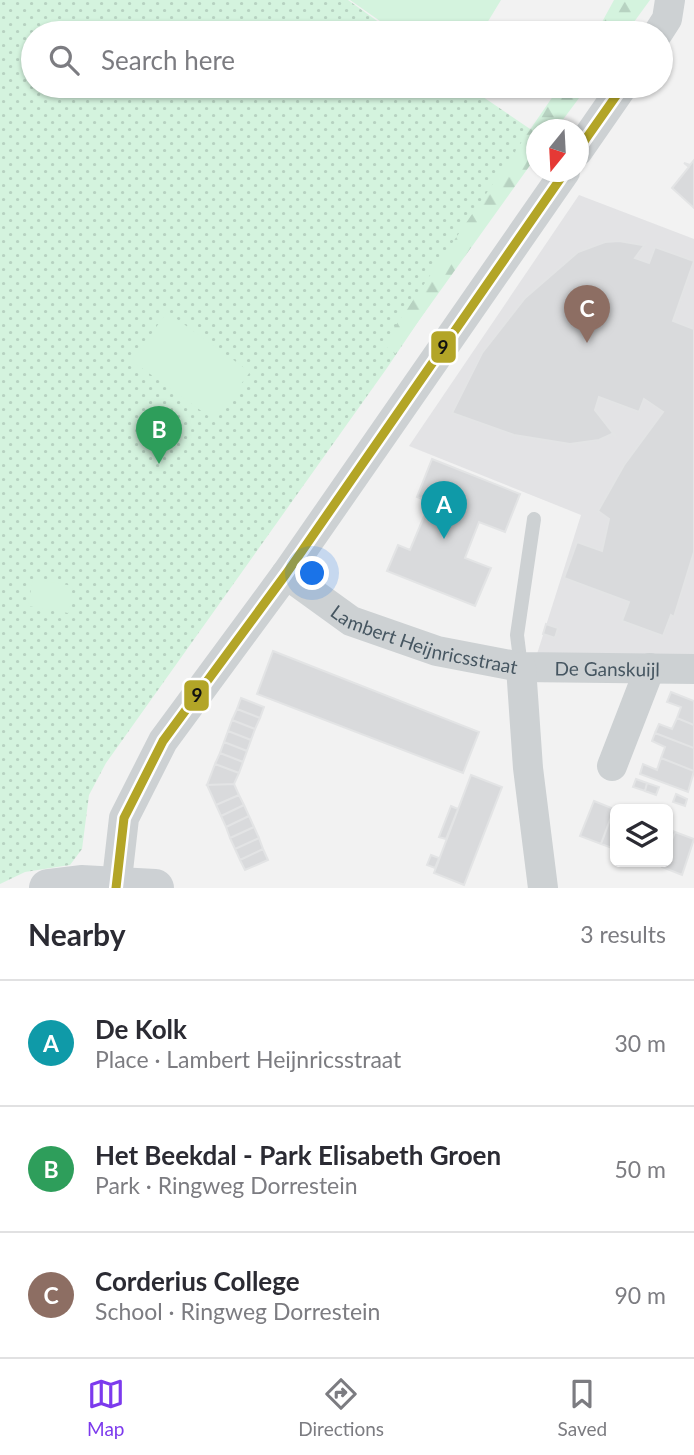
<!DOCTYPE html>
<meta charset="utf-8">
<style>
:root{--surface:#fff;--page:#f2f2f3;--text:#2b2b33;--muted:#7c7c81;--line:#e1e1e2;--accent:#7c3aed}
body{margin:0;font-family:Lato,sans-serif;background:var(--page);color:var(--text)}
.controls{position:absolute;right:21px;bottom:21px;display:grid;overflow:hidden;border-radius:10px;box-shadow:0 2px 5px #0004}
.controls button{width:63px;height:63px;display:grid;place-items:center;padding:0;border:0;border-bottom:2px solid var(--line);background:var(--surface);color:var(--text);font:35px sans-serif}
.compass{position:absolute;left:526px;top:119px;width:63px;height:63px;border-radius:50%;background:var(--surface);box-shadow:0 2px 5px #0004;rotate:198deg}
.you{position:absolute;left:313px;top:574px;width:24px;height:24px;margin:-18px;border:5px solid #fff;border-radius:50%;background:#1a73e8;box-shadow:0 0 0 10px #1a73e833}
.badge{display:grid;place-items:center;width:46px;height:46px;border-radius:50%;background:var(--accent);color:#fff;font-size:23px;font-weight:700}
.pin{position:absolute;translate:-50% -58px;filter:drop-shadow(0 2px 4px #0008)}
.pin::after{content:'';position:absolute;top:37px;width:24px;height:21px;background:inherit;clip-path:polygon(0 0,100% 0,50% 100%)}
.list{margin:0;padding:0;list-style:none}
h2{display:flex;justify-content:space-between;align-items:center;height:91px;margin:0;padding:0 28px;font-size:30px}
h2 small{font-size:23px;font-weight:400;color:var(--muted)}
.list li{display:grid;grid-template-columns:46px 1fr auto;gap:21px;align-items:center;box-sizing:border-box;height:126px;padding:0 28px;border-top:2px solid var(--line)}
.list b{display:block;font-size:26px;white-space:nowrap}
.list p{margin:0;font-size:23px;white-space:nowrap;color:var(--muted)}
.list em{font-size:23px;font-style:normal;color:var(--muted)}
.icon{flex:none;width:38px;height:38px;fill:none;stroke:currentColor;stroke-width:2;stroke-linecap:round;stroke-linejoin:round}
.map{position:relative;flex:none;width:694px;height:888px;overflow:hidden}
.search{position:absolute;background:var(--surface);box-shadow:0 2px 5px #0004;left:21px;right:21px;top:21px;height:77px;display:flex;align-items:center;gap:18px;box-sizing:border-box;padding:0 24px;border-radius:38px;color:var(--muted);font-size:26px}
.sheet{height:469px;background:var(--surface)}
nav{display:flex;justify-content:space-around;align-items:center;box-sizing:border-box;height:98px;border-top:2px solid var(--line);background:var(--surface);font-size:19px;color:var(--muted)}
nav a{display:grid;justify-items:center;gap:4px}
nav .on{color:var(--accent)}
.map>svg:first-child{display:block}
.education{fill:#e3e3e5}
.grass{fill:url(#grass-dots)}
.forest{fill:url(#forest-firs)}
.pitch{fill:#d4f3de}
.building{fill:#d9dadc;stroke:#e3e4e5;stroke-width:2}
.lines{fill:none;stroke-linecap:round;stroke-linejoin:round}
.lane{stroke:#cdd1d3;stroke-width:14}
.street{stroke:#cdd1d3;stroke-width:30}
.secondary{stroke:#cdd1d4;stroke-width:38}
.bus-1-casing{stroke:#fff;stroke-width:14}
.bus-1{stroke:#b3a527;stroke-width:9}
.labels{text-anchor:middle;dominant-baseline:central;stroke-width:7;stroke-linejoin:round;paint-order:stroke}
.street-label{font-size:19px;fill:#465661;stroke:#fff}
.line-badge{stroke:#fff;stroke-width:2.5}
.pale-badge-label{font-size:19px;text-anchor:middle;font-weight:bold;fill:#111}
</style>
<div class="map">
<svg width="694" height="888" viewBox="0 0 694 888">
<defs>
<pattern id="grass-dots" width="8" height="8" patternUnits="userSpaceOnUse" patternTransform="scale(1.75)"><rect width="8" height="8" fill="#d4f3de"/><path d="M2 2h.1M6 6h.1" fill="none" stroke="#b7d2c1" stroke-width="1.8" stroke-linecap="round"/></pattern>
<pattern id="forest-firs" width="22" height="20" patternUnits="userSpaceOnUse" patternTransform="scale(1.75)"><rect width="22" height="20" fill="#d4f3de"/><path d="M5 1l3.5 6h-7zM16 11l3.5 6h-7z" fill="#b7d2c1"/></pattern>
</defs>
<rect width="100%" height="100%" fill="#f2f2f2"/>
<!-- education -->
<path class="education" d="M579,195L694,239V657L537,654L581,515L409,446Z"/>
<!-- grass -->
<path class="grass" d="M0,0H348L394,33H33V86H467L536,133V146L387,368L106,763L89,795L82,849L70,865L25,872L0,884Z"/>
<!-- forest -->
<path class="forest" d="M614,0H650L626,33H596Z
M560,86H588L556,129L536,130V157L395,354L383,344Z"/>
<!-- pitch -->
<path class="pitch" d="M350,0H501L481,33H397Z
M167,312L250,372L214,420L132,361Z
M33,579L73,586L68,613L28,606Z"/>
<!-- building -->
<path class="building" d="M694,160V208L672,188L689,167L684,163L690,165Z
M619,241L642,245L646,243L635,258L649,263L655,247L694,261L673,321L694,329V552L674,617L671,615L663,636L622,621L629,602L564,578L577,542L602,551L609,519L598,511L624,465L663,412L644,399L639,412L599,397L595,410L616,437L612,434L599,440L570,444L514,435L452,413L482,353L525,298L578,252L605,242Z
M432,459L520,494L505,532L479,522L465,558L491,568L475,606L387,571L398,545L410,550L430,502L417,497Z
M546,624L558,628L555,638L543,634Z
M273,651L479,732L463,773L257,694Z
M671,692L694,701V725L677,718L681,707L667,702Z
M241,698L264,707L260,718L237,709Z
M237,709L260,718L255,729L232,720Z
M677,718L694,725V748L655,733L659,724L672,729Z
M232,720L255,729L251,740L228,731Z
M228,731L251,740L247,751L224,742Z
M655,733L694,748V771L661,758L665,747L652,741Z
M224,742L247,751L243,762L220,753Z
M220,753L243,762L239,773L215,764Z
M661,758L694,771L688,792L640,774L643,764L657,770Z
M215,764L239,773L234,784L207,785Z
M471,775L502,787L464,885L434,873Z
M636,779L647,783L645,791L633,787Z
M647,783L659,787L656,795L645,791Z
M234,784L239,795L216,805L207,785Z
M676,794L687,799L685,806L673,802Z
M239,795L244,805L221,816L216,805Z
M594,801L614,809L601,844L580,836Z
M244,805L249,816L226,827L221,816Z
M451,806L458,809L446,839L439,837Z
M614,809L615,810V849L601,844Z
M249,816L254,827L230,838L226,827Z
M254,827L259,838L235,849L230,838Z
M668,829L675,832L668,850Z
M675,832L694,839L682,875L662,867L664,862H668V850Z
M259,838L263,849L240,860L235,849Z
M263,849L268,860L245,870L240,860Z
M431,855L439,858L435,868L427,865Z"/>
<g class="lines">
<!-- lane -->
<path class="lane" d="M521,667L517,635L534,519"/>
<!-- street -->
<g class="street">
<path d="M658,33L667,19L670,0"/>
<path d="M578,151L623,86"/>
<path id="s1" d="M286,574L351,621L437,651L521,667L694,669"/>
<path d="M521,667L528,768L543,888"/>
<path d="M612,766L650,668"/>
<path d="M116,888L124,818L163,741L286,574L565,172"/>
</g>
<!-- secondary -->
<path class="secondary" d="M48,888L81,884L155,888"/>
<defs>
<path id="bus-1" d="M578,150L623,86
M116,888L124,818L163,741L286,574L565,172"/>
</defs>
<!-- bus-1 casing -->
<use href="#bus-1" class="bus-1-casing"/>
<!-- bus-1 -->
<use href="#bus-1" class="bus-1"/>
</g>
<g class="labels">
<!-- street labels -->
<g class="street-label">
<text stroke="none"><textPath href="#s1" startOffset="156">Lambert Heijnricsstraat</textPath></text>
<text stroke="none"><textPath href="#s1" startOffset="343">De Ganskuijl</textPath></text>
</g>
</g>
<g class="line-badge">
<rect x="430" y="330" width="27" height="34" rx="7" fill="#b3a527"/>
<rect x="183" y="679" width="27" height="33" rx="7" fill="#b3a527"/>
</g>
<g class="pale-badge-label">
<text x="443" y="354">9</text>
<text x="197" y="702">9</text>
</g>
</svg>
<div class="controls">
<button><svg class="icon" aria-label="layers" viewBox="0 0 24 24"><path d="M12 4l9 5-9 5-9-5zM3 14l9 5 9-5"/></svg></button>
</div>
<svg class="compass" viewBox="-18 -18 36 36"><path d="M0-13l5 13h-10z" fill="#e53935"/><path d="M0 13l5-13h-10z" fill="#7c7c81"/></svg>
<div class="you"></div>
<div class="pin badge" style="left:444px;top:539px;background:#0f9aa8">A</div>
<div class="pin badge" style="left:159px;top:464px;background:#2e9e5b">B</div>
<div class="pin badge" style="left:587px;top:343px;background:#8d6e63">C</div>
<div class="search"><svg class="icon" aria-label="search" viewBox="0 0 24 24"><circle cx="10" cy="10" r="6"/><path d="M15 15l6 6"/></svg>Search here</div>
</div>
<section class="sheet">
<h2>Nearby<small>3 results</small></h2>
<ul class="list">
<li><span class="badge" style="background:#0f9aa8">A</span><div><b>De Kolk</b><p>Place · Lambert Heijnricsstraat</p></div><em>30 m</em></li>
<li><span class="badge" style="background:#2e9e5b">B</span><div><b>Het Beekdal - Park Elisabeth Groen</b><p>Park · Ringweg Dorrestein</p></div><em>50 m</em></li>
<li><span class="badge" style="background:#8d6e63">C</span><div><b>Corderius College</b><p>School · Ringweg Dorrestein</p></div><em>90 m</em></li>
</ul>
</section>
<nav>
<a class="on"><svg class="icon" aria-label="map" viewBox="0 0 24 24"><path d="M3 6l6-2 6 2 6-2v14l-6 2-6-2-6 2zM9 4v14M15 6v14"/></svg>Map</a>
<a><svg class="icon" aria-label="directions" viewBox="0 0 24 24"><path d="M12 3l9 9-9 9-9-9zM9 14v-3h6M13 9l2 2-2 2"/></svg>Directions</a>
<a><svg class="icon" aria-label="saved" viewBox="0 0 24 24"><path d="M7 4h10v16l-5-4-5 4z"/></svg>Saved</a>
</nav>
